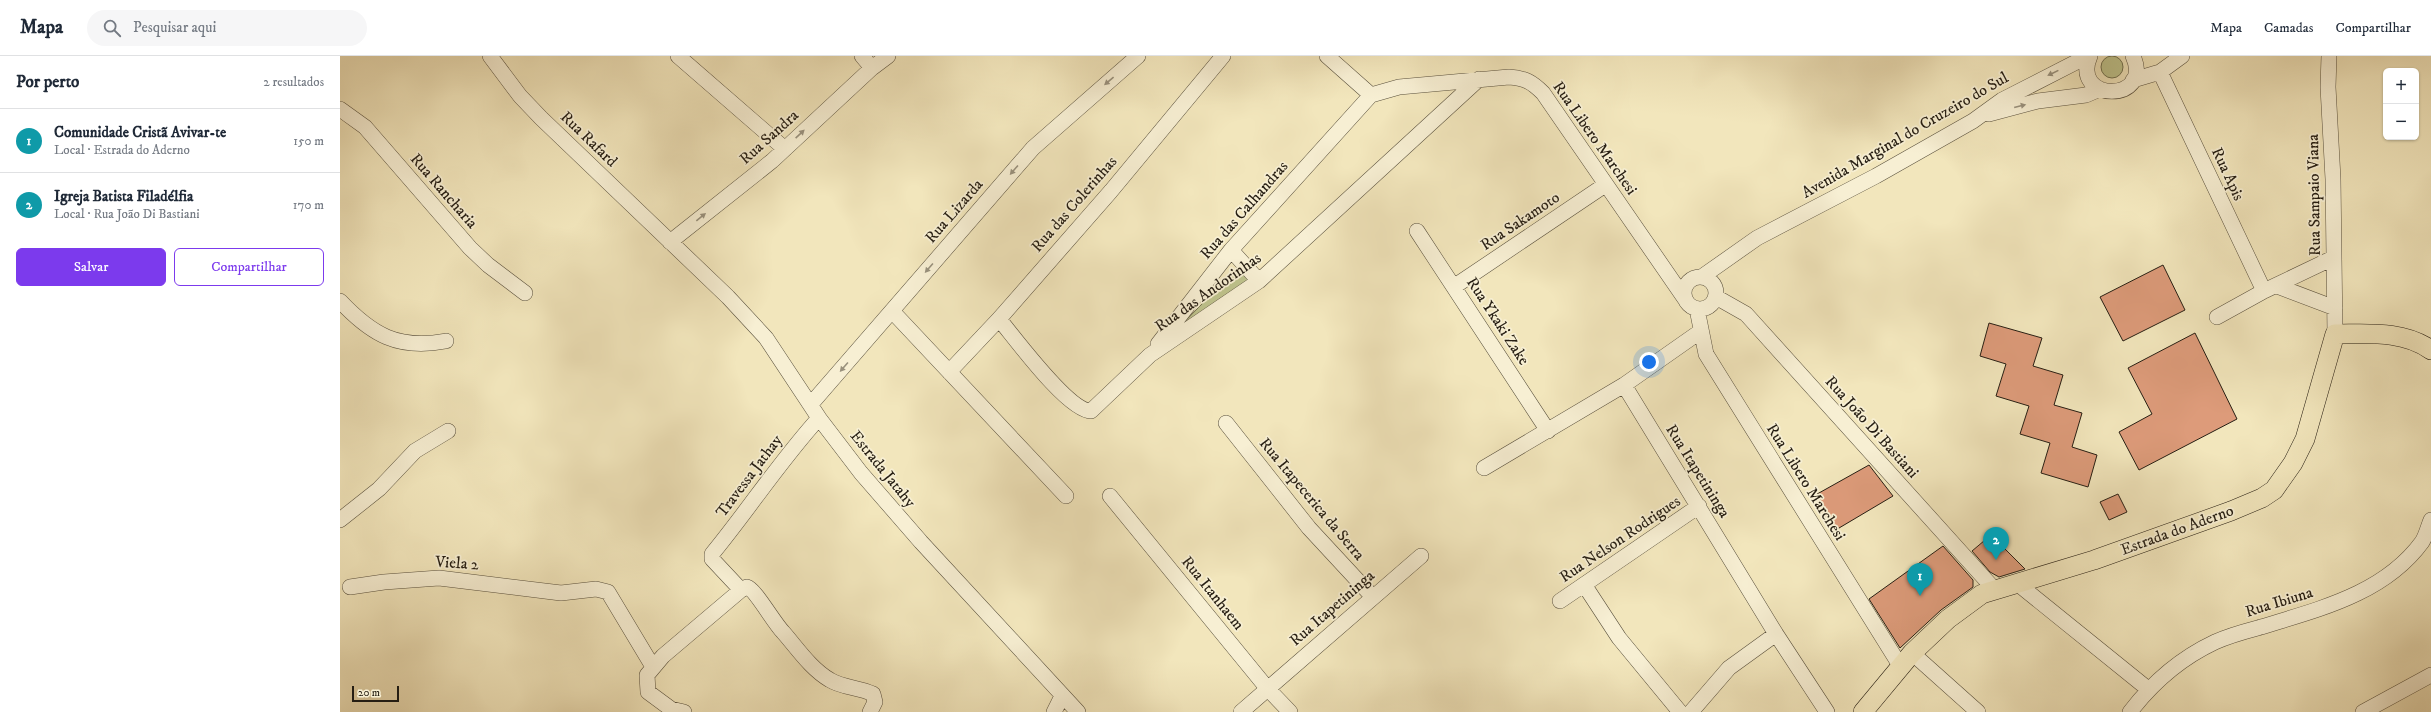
<!DOCTYPE html>
<html lang="pt">
<meta charset="utf-8">
<style>
:root{--surface:#fff;--page:#f6f6f7;--text:#1f2937;--muted:#747a83;--line:#e0e1e3;--accent:#7c3aed}
body{margin:0;font-family:"IM FELL DW Pica",serif;background:var(--page);color:var(--text)}
.controls{position:absolute;right:12px;top:12px;display:grid;overflow:hidden;border-radius:6px;box-shadow:0 1px 3px #0004}
.controls button{width:36px;height:36px;display:grid;place-items:center;padding:0;border:0;border-bottom:1px solid var(--line);background:var(--surface);color:var(--text);font:20px sans-serif}
.scale{position:absolute;left:12px;bottom:10px;width:47px;box-sizing:border-box;padding-left:4px;border:2px solid #261e13;border-top:0;font-size:11px;line-height:14px;white-space:nowrap;color:#261e13;-webkit-text-stroke:3px #f7efd3;paint-order:stroke}
.you{position:absolute;left:1309px;top:306px;width:14px;height:14px;margin:-10px;border:3px solid #fff;border-radius:50%;background:#1a73e8;box-shadow:0 0 0 6px #1a73e833}
.badge{display:grid;place-items:center;width:26px;height:26px;border-radius:50%;background:var(--accent);color:#fff;font-size:13px;font-weight:700}
.pin{position:absolute;translate:-50% -33px;filter:drop-shadow(0 1px 2px #0008)}
.pin::after{content:'';position:absolute;top:21px;width:14px;height:12px;background:inherit;clip-path:polygon(0 0,100% 0,50% 100%)}
.list{margin:0;padding:0;list-style:none}
h2{display:flex;justify-content:space-between;align-items:center;height:52px;margin:0;padding:0 16px;font-size:17px}
h2 small{font-size:13px;font-weight:400;color:var(--muted)}
.list li{display:grid;grid-template-columns:26px 1fr auto;gap:12px;align-items:center;box-sizing:border-box;height:64px;padding:0 16px;border-top:1px solid var(--line)}
.list b{display:block;font-size:15px;white-space:nowrap}
.list p{margin:0;font-size:13px;white-space:nowrap;color:var(--muted)}
.list em{font-size:13px;font-style:normal;color:var(--muted)}
.actions{display:flex;gap:8px;padding:12px 16px}
.actions a{flex:1;padding:9px 0;border:1px solid var(--accent);border-radius:6px;text-align:center;font-size:14px;color:var(--accent)}
.actions .main{background:var(--accent);color:#fff}
.icon{flex:none;width:22px;height:22px;fill:none;stroke:currentColor;stroke-width:2;stroke-linecap:round;stroke-linejoin:round}
.map{position:relative;flex:none;width:2091px;height:656px;overflow:hidden}
header{display:flex;align-items:center;gap:24px;box-sizing:border-box;height:56px;padding:0 20px;background:var(--surface);border-bottom:1px solid var(--line)}
header strong{font-size:19px}
nav{display:flex;gap:22px;margin-inline-start:auto;font-size:14px}
.search{width:280px;height:36px;background:var(--page);display:flex;align-items:center;gap:10px;box-sizing:border-box;padding:0 14px;border-radius:22px;color:var(--muted);font-size:15px}
main{display:flex}
aside{flex:1;background:var(--surface)}
.map>svg:first-child{display:block}
.green{fill:#bfc48d;stroke:#727150}
.building{fill:#dd9b7a;stroke:#261e13}
.lines{fill:none;stroke-linecap:round;stroke-linejoin:round}
.minor-casing{stroke:#59503d;stroke-width:16}
.major-casing{stroke:#261e13;stroke-width:20}
.minor{stroke:#f7efd3;stroke-width:15}
.major{stroke:#f2e6bc;stroke-width:19}
.oneway{fill:#99917d}
.labels{text-anchor:middle;dominant-baseline:central;stroke-width:3.5;stroke-linejoin:round;paint-order:stroke}
.street-label{font-size:16px;fill:#261e13;stroke:#f7efd3}
</style>
<header>
<strong>Mapa</strong>
<div class="search"><svg class="icon" aria-label="search" viewBox="0 0 24 24"><circle cx="10" cy="10" r="6"/><path d="M15 15l6 6"/></svg>Pesquisar aqui</div>
<nav><a>Mapa</a><a>Camadas</a><a>Compartilhar</a></nav>
</header>
<main>
<aside>
<h2>Por perto<small>2 resultados</small></h2>
<ul class="list">
<li><span class="badge" style="background:#0f9aa8">1</span><div><b>Comunidade Cristã Avivar-te</b><p>Local · Estrada do Aderno</p></div><em>150 m</em></li>
<li><span class="badge" style="background:#0f9aa8">2</span><div><b>Igreja Batista Filadélfia</b><p>Local · Rua João Di Bastiani</p></div><em>170 m</em></li>
</ul>
<div class="actions"><a class="main">Salvar</a><a>Compartilhar</a></div>
</aside>
<div class="map">
<svg width="2091" height="656" viewBox="0 0 2091 656">
<rect width="100%" height="100%" fill="#f2e6bc"/>
<filter id="stains"><feTurbulence type="fractalNoise" baseFrequency=".005" numOctaves="4"/><feColorMatrix values="0 0 0 0 .2 0 0 0 0 .09 0 0 0 0 .02 0 0 0 .5 -.17"/></filter>
<radialGradient id="worn" r=".72"><stop offset=".6" stop-color="#630" stop-opacity="0"/><stop offset="1" stop-color="#630" stop-opacity=".3"/></radialGradient>
<!-- green -->
<path class="green" d="M1761 11a11 11 0 1 1 22 0a11 11 0 1 1-22 0Z
M899,210L910,222L817,294Z"/>
<!-- building -->
<path class="building" d="M1823,209L1845,254L1783,285L1760,241Z
M1649,267L1702,282L1693,310L1723,319L1714,349L1742,357L1732,391L1757,399L1748,431L1701,417L1710,387L1680,378L1689,350L1656,340L1666,308L1640,300Z
M1855,277L1897,363L1799,414L1779,376L1812,358L1788,312Z
M1529,409L1553,440L1494,475L1470,442Z
M1778,438L1787,456L1769,464L1760,446Z
M1651,479L1685,513L1659,521L1650,516L1632,495Z
M1603,490L1633,524V531L1601,554L1560,592L1529,543Z"/>
<g class="lines">
<defs>
<path id="minor" d="M150,0L180,40L201,62L388,241L426,282L479,362L521,417L581,486L738,656
M338,0L445,93
M522,0L532,12
M987,0L1031,39
M1750,0C1730,47 1814,47 1793,0
M1989,0L1988,31L1993,123L1995,278
M1820,16L1924,235
M1793,24L1820,16L1842,0
M1031,39L1059,31L1169,21C1185,22 1192,26 1203,37L1345,243
M0,53L25,71L130,192L148,209L185,237
M1649,58L1698,45L1746,39L1760,33
M1077,175L1208,375
M330,186L432,105L532,12L548,0
M891,194L919,225
M1363,220L1417,182L1536,120L1633,65L1662,44L1748,0
M1344 237a16 16 0 1 1 32 0a16 16 0 1 1-32 0Z
M1115,230L1265,129
M1937,230L1995,252
M1376,241L1406,258L1654,533
M0,245C32,279 58,294 106,285
M1357,253L1366,298L1561,611
M552,255L726,440
M1877,261L1924,235L1993,202
M659,263C675,282 728,355 751,355L810,299L919,225L1139,23
M818,288L891,194L1031,39
M609,316L659,263L771,135L883,0
M1284,329L1436,578L1487,656
M471,348L693,92L798,0
M886,367L969,472L1032,540
M1144,412L1284,329L1361,275
M770,440L927,632L950,656
M0,464L39,433L75,395L108,375
M1678,528L1808,633
M1245,530L1279,582L1340,656
M10,531L44,526L99,522L221,537L256,533L268,536L313,611
M401,534L372,503V498C409,453 440,405 479,362
M1220,545L1359,450
M1572,597L1638,656
M344,656L331,653L308,636L307,619L323,600L401,534L407,531C415,533 434,567 443,576C457,592 471,613 490,624C503,632 519,631 533,638L535,646L530,656
M714,656L722,640
M901,656L1081,500
M1351,656L1389,612L1436,578
M1790,656C1813,626 1841,602 1875,586C1890,579 1906,575 1921,571C1979,553 2044,538 2082,486C2086,480 2088,471 2091,464
M2023,656L2091,619"/>
<path id="major" d="M1523,656L1572,597L1608,563L1642,538L1754,504L1891,455L1922,442L1934,434L1953,407L1965,383L1995,278C2028,278 2063,274 2091,294"/>
</defs>
<!-- minor casing -->
<use href="#minor" class="minor-casing"/>
<!-- major casing -->
<use href="#major" class="major-casing"/>
<!-- minor -->
<use href="#minor" class="minor"/>
<!-- major -->
<use href="#major" class="major"/>
</g>
<!-- one-way arrows -->
<defs><path id="oneway-solid" d="M-6-.8H1V-3.2L6.5 0L1 3.2V.8H-6Z"/></defs>
<g class="oneway">
<use href="#oneway-solid" transform="translate(1713 17) rotate(154)"/>
<use href="#oneway-solid" transform="translate(769 25) rotate(140)"/>
<use href="#oneway-solid" transform="translate(1680 50) rotate(-14)"/>
<use href="#oneway-solid" transform="translate(460 78) rotate(-43)"/>
<use href="#oneway-solid" transform="translate(674 114) rotate(131)"/>
<use href="#oneway-solid" transform="translate(361 161) rotate(-39)"/>
<use href="#oneway-solid" transform="translate(589 212) rotate(131)"/>
<use href="#oneway-solid" transform="translate(504 311) rotate(131)"/>
</g>
<g class="labels">
<!-- street labels -->
<g class="street-label">
<text transform="translate(1565 79) rotate(-30)">Avenida Marginal do Cruzeiro do Sul</text>
<text transform="translate(429 81) rotate(-42)">Rua Sandra</text>
<text transform="translate(1255 82) rotate(55)">Rua Libero Marchesi</text>
<text transform="translate(249 83) rotate(44)">Rua Rafard</text>
<text transform="translate(1888 118) rotate(65)">Rua Apis</text>
<text transform="translate(104 135) rotate(49)">Rua Rancharia</text>
<text transform="translate(1974 139) rotate(-91)">Rua Sampaio Viana</text>
<text transform="translate(734 148) rotate(-49)">Rua das Colerinhas</text>
<text transform="translate(904 154) rotate(-49)">Rua das Calhandras</text>
<text transform="translate(614 155) rotate(-49)">Rua Lizarda</text>
<text transform="translate(1180 165) rotate(-34)">Rua Sakamoto</text>
<text transform="translate(868 236) rotate(-35)">Rua das Andorinhas</text>
<text transform="translate(1158 265) rotate(57)">Rua Ykaki Zake</text>
<text transform="translate(1532 371) rotate(48)">Rua João Di Bastiani</text>
<text transform="translate(543 413) rotate(51)">Estrada Jatahy</text>
<text transform="translate(1358 415) rotate(58)">Rua Itapetininga</text>
<text transform="translate(409 420) rotate(-53)">Travessa Jathay</text>
<text transform="translate(1466 426) rotate(58)">Rua Libero Marchesi</text>
<text transform="translate(972 443) rotate(50)">Rua Itapecerica da Serra</text>
<text transform="translate(1837 474) rotate(-20)">Estrada do Aderno</text>
<text transform="translate(1280 483) rotate(-34)">Rua Nelson Rodrigues</text>
<text transform="translate(117 507) rotate(4)">Viela 2</text>
<text transform="translate(873 537) rotate(51)">Rua Itanhaem</text>
<text transform="translate(1939 546) rotate(-17)">Rua Ibiuna</text>
<text transform="translate(992 552) rotate(-41)">Rua Itapetininga</text>
</g>
</g>
<rect width="100%" height="100%" filter="url(#stains)"/>
<rect width="100%" height="100%" fill="url(#worn)"/>
</svg>
<div class="controls">
<button>+</button>
<button>−</button>
</div>
<div class="scale">20 m</div>
<div class="you"></div>
<div class="pin badge" style="left:1580px;top:540px;background:#0f9aa8">1</div>
<div class="pin badge" style="left:1656px;top:504px;background:#0f9aa8">2</div>
</div>
</main>
